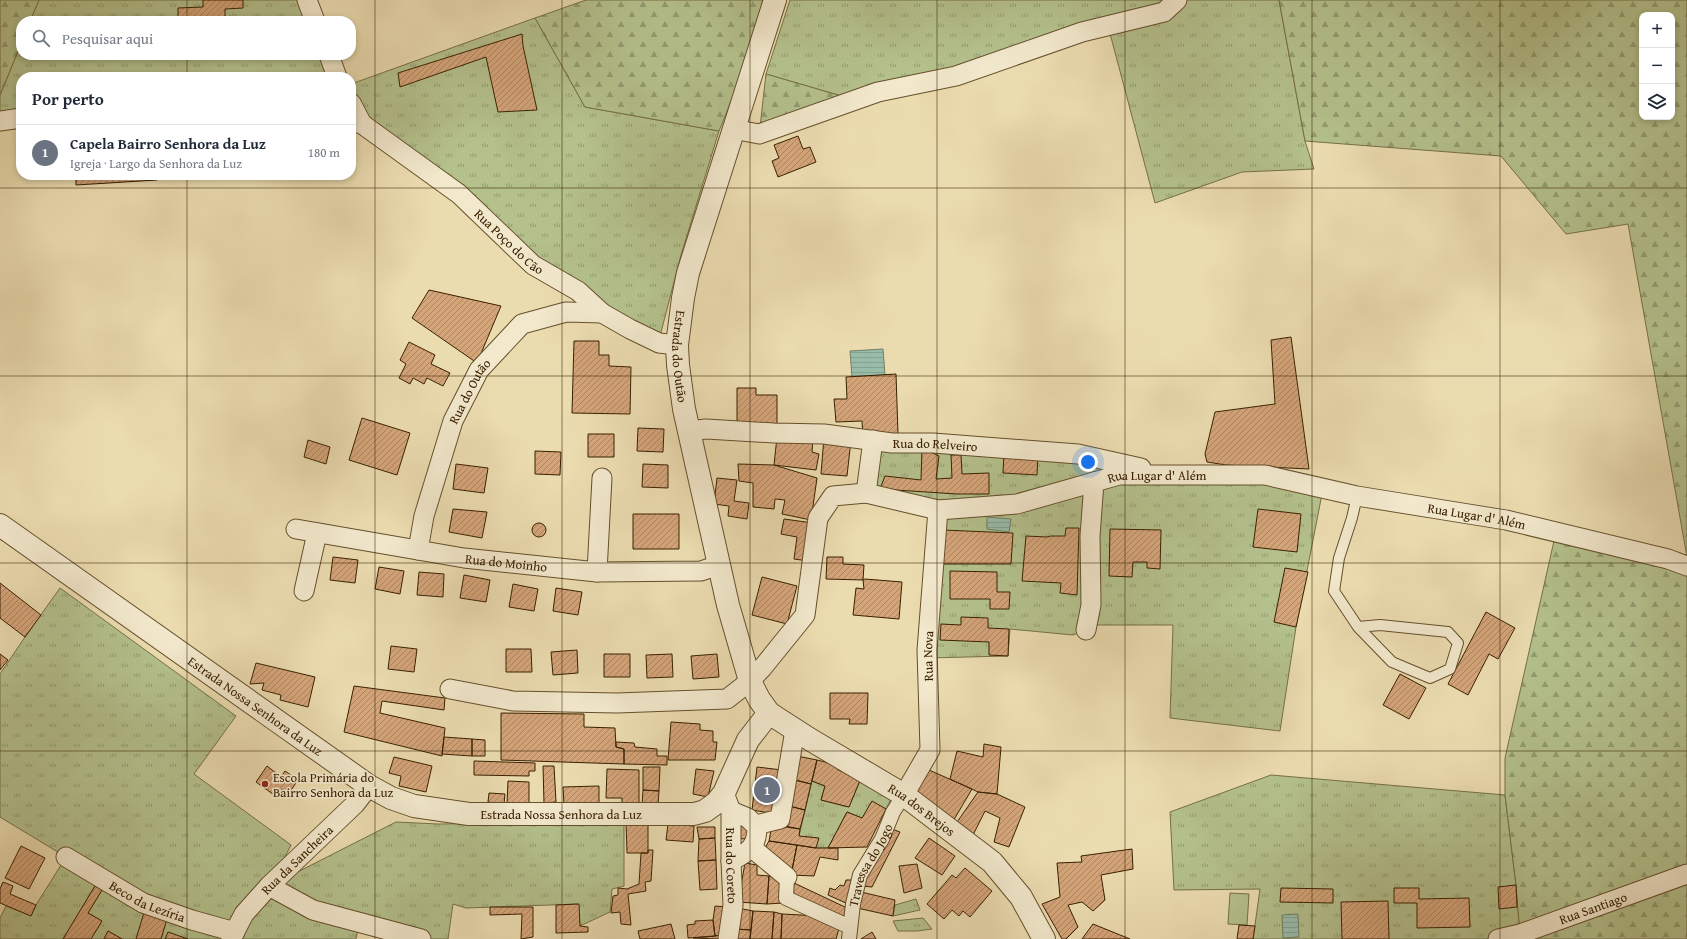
<!DOCTYPE html>
<html lang="pt">
<meta charset="utf-8">
<style>
:root{--surface:#fff;--page:#f2f2f3;--text:#1f2937;--muted:#747a83;--line:#e0e1e3;--accent:#0f766e}
body{margin:0;font-family:"Gentium Book Plus",serif;background:var(--page);color:var(--text)}
.controls{position:absolute;right:12px;top:12px;display:grid;overflow:hidden;border-radius:8px;box-shadow:0 2px 6px #0003}
.controls button{width:36px;height:36px;display:grid;place-items:center;padding:0;border:0;border-bottom:1px solid var(--line);background:var(--surface);color:var(--text);font:20px sans-serif}
.you{position:absolute;left:1088px;top:462px;width:14px;height:14px;margin:-10px;border:3px solid #fff;border-radius:50%;background:#1a73e8;box-shadow:0 0 0 6px #1a73e833}
.badge{display:grid;place-items:center;width:26px;height:26px;border-radius:50%;background:var(--accent);color:#fff;font-size:13px;font-weight:700}
.pin{position:absolute;translate:-50% -50%;border:2px solid #fff;box-shadow:0 1px 4px #0006}
.list{margin:0;padding:0;list-style:none}
h2{display:flex;justify-content:space-between;align-items:center;height:52px;margin:0;padding:0 16px;font-size:17px}
h2 small{font-size:13px;font-weight:400;color:var(--muted)}
.list li{display:grid;grid-template-columns:26px 1fr auto;gap:12px;align-items:center;box-sizing:border-box;height:56px;padding:0 16px;border-top:1px solid var(--line)}
.list b{display:block;font-size:15px;white-space:nowrap}
.list p{margin:0;font-size:13px;white-space:nowrap;color:var(--muted)}
.list em{font-size:13px;font-style:normal;color:var(--muted)}
.icon{flex:none;width:22px;height:22px;fill:none;stroke:currentColor;stroke-width:2;stroke-linecap:round;stroke-linejoin:round}
.map{position:relative;flex:none;width:1687px;height:939px;overflow:hidden}
.search{position:absolute;background:var(--surface);box-shadow:0 2px 6px #0003;left:16px;top:16px;width:340px;height:44px;display:flex;align-items:center;gap:10px;box-sizing:border-box;padding:0 14px;border-radius:16px;color:var(--muted);font-size:15px}
.panel{position:absolute;background:var(--surface);box-shadow:0 2px 6px #0003;left:16px;top:72px;width:340px;height:108px;border-radius:16px}
.map>svg:first-child{display:block}
.grass{fill:url(#grass-tufts);stroke:#767046}
.forest{fill:url(#forest-firs);stroke:#767046;fill-rule:evenodd}
.pitch{fill:#b4c18d;stroke:#767046}
.water{fill:url(#water-rules);stroke:#727e65}
.building{fill:url(#building-hatch);stroke:#392000}
.lines{fill:none;stroke-linecap:round;stroke-linejoin:round}
.service-casing{stroke:#664f2c;stroke-width:12}
.pedestrian-casing{stroke:#664f2c;stroke-width:16}
.minor-casing{stroke:#664f2c;stroke-width:21}
.tertiary-casing{stroke:#664f2c;stroke-width:24}
.service{stroke:#f2e8cc;stroke-width:10}
.pedestrian{stroke:#f2e8cc;stroke-width:14}
.minor{stroke:#f2e8cc;stroke-width:19}
.tertiary{stroke:#f2e8cc;stroke-width:22}
.grid{fill:none;stroke:#392000;stroke-width:1;stroke-opacity:0.55}
.poi-dot{fill:#8f2418;stroke:#f2e8cc;stroke-width:1.5}
.labels{text-anchor:middle;dominant-baseline:central;stroke-width:3.5;stroke-linejoin:round;paint-order:stroke}
.street-label{font-size:13px;fill:#392000;stroke:#f2e8cc}
.poi-label{font-size:13px;fill:#392000;stroke:#f2e8cc;text-anchor:start}
</style>
<div class="map">
<svg width="1687" height="939" viewBox="0 0 1687 939">
<defs>
<pattern id="grass-tufts" width="24" height="20" patternUnits="userSpaceOnUse"><rect width="24" height="20" fill="#b4c18d"/><path d="M3 7l-1-3M5 7V3M7 7l1-3M15 17l-1-3M17 17v-4M19 17l1-3" fill="none" stroke="#939c71"/></pattern>
<pattern id="forest-firs" width="22" height="20" patternUnits="userSpaceOnUse"><rect width="22" height="20" fill="#b4c18d"/><path d="M5 1l3.5 6h-7zM16 11l3.5 6h-7z" fill="#939c71"/></pattern>
<pattern id="water-rules" width="6" height="5" patternUnits="userSpaceOnUse"><rect width="6" height="5" fill="#98bca9"/><path d="M0 2.5h6" fill="none" stroke="#84a190"/></pattern>
<pattern id="building-hatch" width="6" height="6" patternUnits="userSpaceOnUse"><rect width="6" height="6" fill="#d5a57a"/><path d="M-1 1l2-2M0 6l6-6M5 7l2-2" fill="none" stroke="#ae8662"/></pattern>
</defs>
<rect width="100%" height="100%" fill="#ebdcb0"/>
<filter id="stains"><feTurbulence type="fractalNoise" baseFrequency=".005" numOctaves="4"/><feColorMatrix values="0 0 0 0 .2 0 0 0 0 .09 0 0 0 0 .02 0 0 0 .5 -.17"/></filter>
<radialGradient id="worn" r=".72"><stop offset=".6" stop-color="#630" stop-opacity="0"/><stop offset="1" stop-color="#630" stop-opacity=".3"/></radialGradient>
<!-- grass -->
<path class="grass" d="M39,0H307L315,21H30Z
M790,0H1279L1305,141L1314,169L1242,172L1155,203L1108,26L855,100L766,74Z
M535,18L585,107L719,131L681,255L659,340L602,313L459,194L351,122V84Z
M21,44V55H329L337,77H21V118L0,121V95Z
M873,440L1107,460L1323,489L1296,627L1280,731L1170,718L1173,625H1097L1073,635L1010,629L1008,656L927,658L937,510L866,493Z
M60,588L236,716L194,774L291,845L270,886L396,822L438,824L624,822V886L612,889L610,912L580,926L578,904L466,908L453,904L448,939H421L359,923L356,939H122L108,931L104,939H91L102,921L88,913L102,890L95,886L63,939H0V918L6,906L31,916L36,905L66,857L0,817V674L25,637Z
M1271,775L1505,795L1516,885L1520,934L1498,939H1253L1260,889L1174,890L1170,812Z
M861,778L895,791L886,809L872,802L864,819L847,812L828,848H816L799,836L812,781L825,786L821,800L849,807Z
M916,899L920,910L893,916L895,905Z
M923,918L932,929L917,931H898L893,921Z"/>
<!-- forest -->
<path class="forest" d="M0,0H39L30,21H21V44L0,95Z
M586,0H763L743,72L719,131L585,107L535,18Z
M1279,0H1687V557L1628,224L1566,234L1501,156L1305,141ZM1642,15H1672V117H1642Z
M766,74L855,100L759,136Z
M1556,532L1687,566V939H1498L1520,934L1516,885L1505,795V758Z"/>
<!-- pitch -->
<path class="pitch" d="M1230,893L1249,894L1247,925L1228,924Z"/>
<!-- water -->
<path class="water" d="M883,349L885,375L852,377L850,351Z
M987,517L1011,519L1009,532L987,529Z
M1298,914L1299,937L1283,938L1282,915Z"/>
<!-- building -->
<path class="building" d="M203,0H243V8L225,9V21H178V8L203,7Z
M522,34L523,46L537,110L498,112L486,57L400,87L398,73Z
M798,136L803,149L810,147L816,162L778,177L772,161L779,158L774,145Z
M76,175H156L157,180L76,185Z
M429,290L501,306L477,363L412,318Z
M1291,337L1309,469L1226,465L1207,462L1205,454L1215,412L1275,404L1271,340Z
M574,341H599V355H609V366L631,367L630,414L572,413Z
M409,342L435,355L431,364L450,373L443,386L427,378L424,384L413,378L410,384L399,378L406,364L400,360Z
M896,374L898,434L863,439L862,421L836,422L834,399H847L846,377Z
M737,388H756V395H777V427H737Z
M362,418L410,433L397,475L349,460Z
M638,428L664,429L663,452L637,451Z
M588,434H614V457H588Z
M777,437L813,438L812,452L819,454L816,470L774,465Z
M824,437L851,440L847,476L821,474Z
M308,440L330,447L326,464L304,457Z
M922,448L939,456L936,479L952,478L951,455H961L962,474L989,473V494H957L880,489L885,476L921,480Z
M535,451L561,452L560,475L535,474Z
M1004,453L1038,455L1037,475L1003,473Z
M456,464L488,468L484,493L453,489Z
M643,464L668,465V488L642,487Z
M738,464L774,465L817,478L811,520L782,514L785,500L775,499L774,509L753,507V483L739,481Z
M717,478L737,480L734,501L749,503L747,519L728,516L729,506L714,504Z
M453,509L487,512L482,538L449,532Z
M1258,509L1301,514L1297,552L1253,547Z
M633,514H679V549H633Z
M784,519L813,523L808,561L794,559L797,537L781,534Z
M532 530a7 7 0 1 1 14 0a7 7 0 1 1-14 0Z
M1066,528H1079L1077,595L1060,593L1061,583L1022,581L1026,536L1047,537L1051,536H1065Z
M1110,529L1161,530L1160,569L1147,568V562H1133L1132,577L1109,576Z
M943,530L1013,533L1011,564H942Z
M333,557L358,560L355,583L330,580Z
M827,557H843V564L864,565L863,580L826,579Z
M379,567L404,571L400,594L375,589Z
M1285,568L1308,572L1296,627L1274,622Z
M950,571L997,572V592H1010L1009,609H990V599H950Z
M419,572L444,574L443,597L417,595Z
M464,575L490,580L486,602L460,598Z
M762,577L797,586L787,624L752,615Z
M865,579L902,582L899,619L853,615L856,588L864,589L863,580Z
M0,583L41,615L25,637L0,618Z
M513,584L538,589L534,611L509,607Z
M556,588L582,592L578,615L553,611Z
M1486,612L1515,628L1498,659L1489,654L1468,695L1448,684Z
M961,617L988,618V628L1009,629L1008,656L989,655V642L940,640L941,624L961,625Z
M391,646L417,649L414,672L388,669Z
M506,649H531L532,672H506Z
M577,650L578,673L553,675L551,652Z
M0,654L8,660L0,670Z
M604,654H630V677H604Z
M672,654L673,677L647,678L646,655Z
M717,654L719,677L693,679L691,656Z
M256,663L315,677L308,707L280,700L281,695L262,690L264,683L250,684Z
M1400,674L1426,688L1409,719L1383,705Z
M354,686L445,698L444,710L382,701L380,713L445,728L442,756L344,732Z
M830,693H868L867,724H849L850,719H830Z
M501,713L584,714V727L615,728L616,747L624,749V764L501,760Z
M671,722L700,724V730L713,731V742H717L715,760H668Z
M444,737L472,739V756L442,754Z
M472,739L485,740V756H472Z
M616,742L634,743L635,747L657,749V756H667V765L624,764V749L616,747Z
M984,744L1001,747L997,794L978,792L950,779L957,751L983,757Z
M797,756L817,760L811,784L795,780Z
M394,757L432,766L426,792L399,786L401,776L389,773Z
M817,760L837,765L838,770L861,778L849,807L821,800L825,786L812,781Z
M474,761L535,763V771H529V776L474,775Z
M267,766L281,777L285,771L298,780L289,793L282,789L277,797L256,782Z
M543,766H554L556,802L544,803Z
M643,767H660L659,791L643,790Z
M757,767L782,770L776,814L752,810Z
M607,769L639,770V805L622,804V798H606Z
M696,769L714,771L708,797L693,794Z
M929,770L972,789L952,823L917,799V790Z
M795,780L811,784L805,810L789,806Z
M508,781L529,782V805L507,803Z
M599,786V804H564L563,787Z
M643,790L659,791L658,805H642Z
M978,792L997,794L1025,807L1009,847L994,842L1000,818L985,811L973,835L955,825Z
M489,793L505,794L504,804L488,802Z
M872,801L886,809L867,847L828,848L847,812L862,818Z
M789,806L805,810L800,829L785,826Z
M626,822L648,823V853H627Z
M668,824L694,826L693,842L666,840Z
M741,824L752,833L748,838L742,839L738,836Z
M772,825L800,829L799,836L819,838L816,848L769,841Z
M697,827H715V838L699,839Z
M892,829L900,832L872,887L862,886Z
M715,838L716,860L698,861L699,839Z
M929,838L955,856L942,875L915,858Z
M769,841L797,845L791,875L765,848Z
M797,845L816,848H838V860L820,857L814,876L791,875Z
M21,846L45,858L29,889L5,878Z
M1132,849L1133,869L1101,875L1105,900L1093,911L1082,902L1068,905L1078,927L1066,939H1062L1042,904L1060,897L1057,863L1082,862L1081,856Z
M648,850H653L651,881L645,882L646,891L628,894L631,925L621,924L620,912L611,913L613,896L618,895V888L627,889L639,884L641,853H648Z
M716,860L717,889L700,890L698,861Z
M745,863L757,865V875L769,876L767,904L738,902Z
M917,864L922,888L904,893L899,866Z
M965,868L992,891L970,917L963,911L959,916L952,910L944,919L927,904L952,875L956,878Z
M769,876L784,879L783,903L767,904Z
M846,880H854L848,904L828,895L830,888L835,890L840,885L844,886Z
M3,882L13,886L10,894L36,905L31,916L0,903V889Z
M792,882L847,908L843,921L787,894Z
M1516,885L1517,907L1499,909L1498,887Z
M95,886L102,890L88,913L102,921L91,939H63Z
M1281,888L1333,889V903L1280,902Z
M1394,888H1419V899L1469,898L1470,927L1417,928V903H1394Z
M861,892L895,900L893,916L857,908Z
M1388,901L1389,939H1342L1341,902Z
M579,904L580,926L588,927V932L556,933V905Z
M715,906L727,907L720,935L715,936L713,920Z
M490,907H533V937L521,939L522,914L490,915Z
M738,908L753,911L751,930L736,929Z
M145,909L168,916L161,939H136Z
M753,911L774,912L772,939H750Z
M774,912L782,914L781,939H772Z
M782,914L820,916L840,925L836,939H781Z
M713,920L715,936L688,938L687,925L695,924V921Z
M671,924L675,939H640L638,931Z
M1093,924L1130,939H1082Z
M1239,925L1255,926L1253,939H1237Z
M736,929L751,930L750,939H734Z
M108,931L122,939H104Z
M168,932L188,939H165Z
M872,932L876,939H861Z
M720,935L719,939L693,938L715,936Z"/>
<g class="lines">
<defs>
<path id="service" d="M1357,496L1352,518L1339,558L1334,591L1358,627L1392,662L1430,678L1450,669L1458,643L1448,632L1380,625L1358,627"/>
<g id="pedestrian">
<path d="M787,877L786,898L850,927"/>
<path id="s1" d="M849,939L853,904L860,875L882,839L893,812L904,795"/>
</g>
<g id="minor">
<path d="M307,0L315,21"/>
<path d="M329,55L337,77"/>
<path d="M351,103L362,124"/>
<path d="M0,121L21,118"/>
<path id="s2" d="M351,122L362,124L459,194L533,265L578,291L602,313L630,329L659,343L677,345"/>
<path d="M733,129L759,134L878,92L956,76L1082,32L1164,12L1177,0"/>
<path id="s3" d="M689,431L706,429L774,433L824,434L892,443H933L1078,454L1141,468"/>
<path d="M866,493L873,440"/>
<path id="s4" d="M296,529L464,558L597,572L701,571L719,565"/>
<path id="s5" d="M418,550L424,516L453,421L479,370L522,324L566,312L602,313"/>
<path d="M597,572L602,478"/>
<path d="M304,591L317,533"/>
<path d="M1086,630L1091,605L1090,536L1094,482"/>
<path id="s6" d="M450,689L513,701L617,703L727,699L750,681L763,667L805,615L818,518L833,496L866,493L938,510L1017,504L1119,475H1265L1357,496L1506,520L1668,559L1687,566"/>
<path id="s7" d="M724,793L731,811V861L733,905L728,939"/>
<path id="s8" d="M904,795L930,750L927,650L938,510"/>
<path d="M756,825L780,819L795,730"/>
<path d="M752,848L787,877"/>
<path id="s9" d="M66,857L143,903L192,920L235,932"/>
<path d="M731,861C748,852 757,848 757,827L748,818L731,811"/>
<path d="M269,886L313,910L421,939"/>
<path id="s10" d="M231,939L244,914L269,886L355,804L369,786"/>
<path id="s11" d="M1498,939L1520,934L1687,874"/>
</g>
<g id="tertiary">
<path id="s12" d="M775,0L688,273L683,298L677,345L678,365L684,409L728,605L750,681L759,699L769,713L811,740L904,795L992,862L1021,897L1044,939"/>
<path id="s13" d="M0,525L369,786L391,798L414,806L469,814H694L705,811L716,803L724,793L748,740L769,713"/>
</g>
</defs>
<!-- service casing -->
<use href="#service" class="service-casing"/>
<!-- pedestrian casing -->
<use href="#pedestrian" class="pedestrian-casing"/>
<!-- minor casing -->
<use href="#minor" class="minor-casing"/>
<!-- tertiary casing -->
<use href="#tertiary" class="tertiary-casing"/>
<!-- service -->
<use href="#service" class="service"/>
<!-- pedestrian -->
<use href="#pedestrian" class="pedestrian"/>
<!-- minor -->
<use href="#minor" class="minor"/>
<!-- tertiary -->
<use href="#tertiary" class="tertiary"/>
</g>
<!-- grid -->
<path class="grid" d="M187,0V21M375,0V939M562,0V939M750,0V939M937,0V939M1125,0V939M1312,0V939M1500,0V939M187,55V77M187,175V939M0,188H1687M0,376H1687M0,563H1687M0,751H1687"/>
<!-- markers -->
<circle class="poi-dot" cx="265" cy="784" r="4"/>
<g class="labels">
<!-- street labels -->
<g class="street-label">
<text stroke="none"><textPath href="#s2" startOffset="200">Rua Poço do Cão</textPath></text>
<text stroke="none"><textPath href="#s12" startOffset="371">Estrada do Outão</textPath></text>
<text stroke="none"><textPath href="#s5" startOffset="168">Rua do Outão</textPath></text>
<text stroke="none"><textPath href="#s3" startOffset="247">Rua do Relveiro</textPath></text>
<text stroke="none"><textPath href="#s6" startOffset="848">Rua Lugar d' Além</textPath></text>
<text stroke="none"><textPath href="#s6" startOffset="1172">Rua Lugar d' Além</textPath></text>
<text stroke="none"><textPath href="#s4" startOffset="213">Rua do Moinho</textPath></text>
<text stroke="none"><textPath href="#s8" startOffset="146">Rua Nova</textPath></text>
<text stroke="none"><textPath href="#s13" startOffset="313">Estrada Nossa Senhora da Luz</textPath></text>
<text stroke="none"><textPath href="#s12" startOffset="922">Rua dos Brejos</textPath></text>
<text stroke="none"><textPath href="#s13" startOffset="649">Estrada Nossa Senhora da Luz</textPath></text>
<text stroke="none"><textPath href="#s10" startOffset="104">Rua da Sancheira</textPath></text>
<text stroke="none"><textPath href="#s7" startOffset="74">Rua do Coreto</textPath></text>
<text stroke="none"><textPath href="#s1" startOffset="78">Travessa do Jogo</textPath></text>
<text stroke="none"><textPath href="#s9" startOffset="93">Beco da Lezíria</textPath></text>
<text stroke="none"><textPath href="#s11" startOffset="100">Rua Santiago</textPath></text>
</g>
<!-- poi labels -->
<g class="poi-label">
<text x="273" y="777">Escola Primária do<tspan x="273" dy="15">Bairro Senhora da Luz</tspan></text>
</g>
</g>
<rect width="100%" height="100%" filter="url(#stains)"/>
<rect width="100%" height="100%" fill="url(#worn)"/>
</svg>
<div class="controls">
<button>+</button>
<button>−</button>
<button><svg class="icon" aria-label="layers" viewBox="0 0 24 24"><path d="M12 4l9 5-9 5-9-5zM3 14l9 5 9-5"/></svg></button>
</div>
<div class="you"></div>
<div class="pin badge" style="left:767px;top:790px;background:#6b7280">1</div>
<div class="search"><svg class="icon" aria-label="search" viewBox="0 0 24 24"><circle cx="10" cy="10" r="6"/><path d="M15 15l6 6"/></svg>Pesquisar aqui</div>
<section class="panel">
<h2>Por perto<small></small></h2>
<ul class="list">
<li><span class="badge" style="background:#6b7280">1</span><div><b>Capela Bairro Senhora da Luz</b><p>Igreja · Largo da Senhora da Luz</p></div><em>180 m</em></li>
</ul>
</section>
</div>
